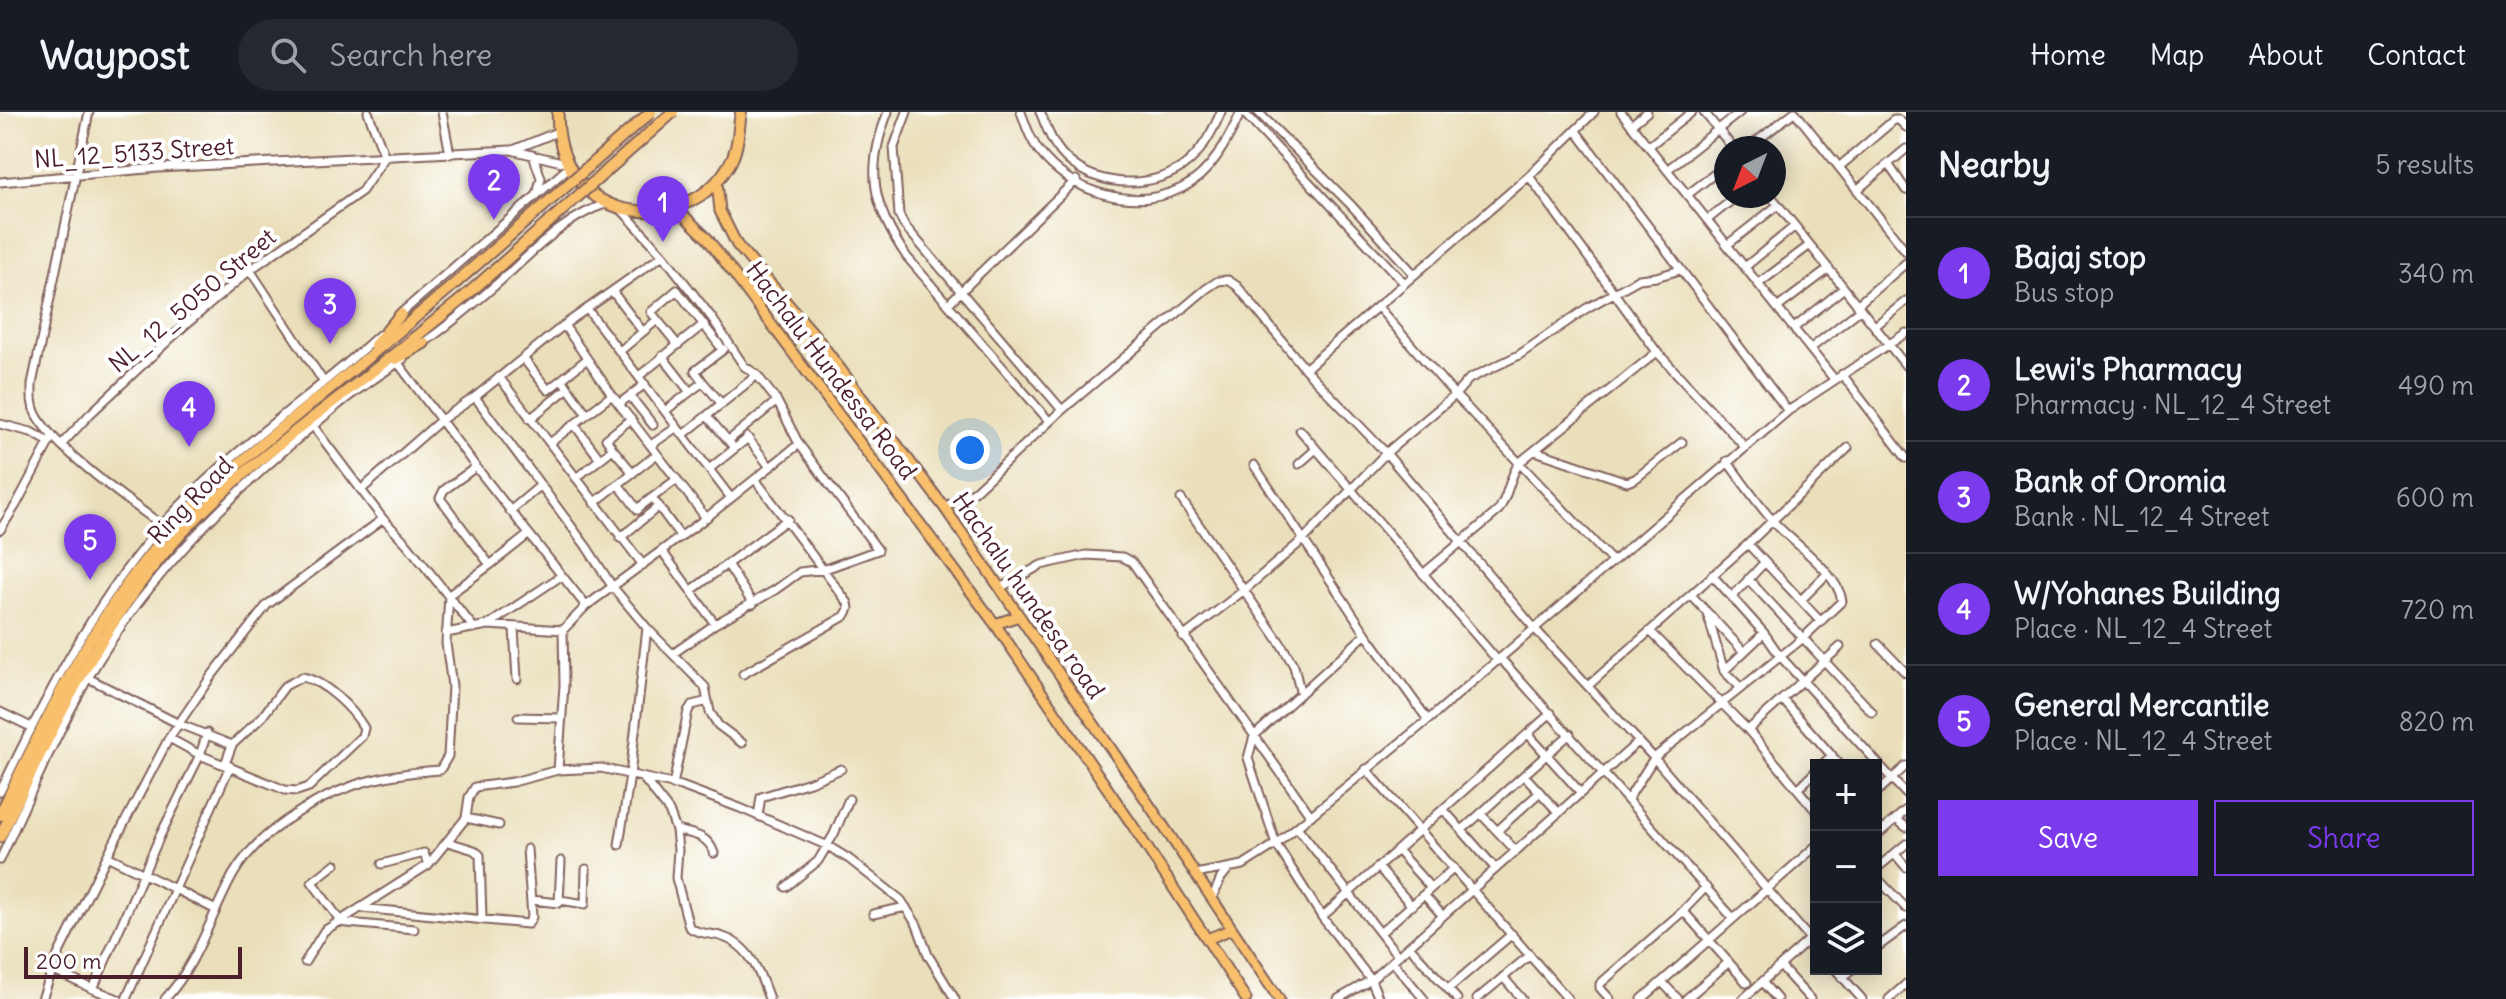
<!DOCTYPE html>
<meta charset="utf-8">
<style>
:root{--surface:#171b24;--page:#242831;--text:#f1f3f6;--muted:#9ea1a6;--line:#363941;--accent:#7c3aed}
body{margin:0;font-family:Delius,sans-serif;background:var(--page);color:var(--text)}
.controls{position:absolute;right:24px;bottom:24px;display:grid;overflow:hidden;border-radius:0px;box-shadow:0 4px 20px #0003}
.controls button{width:72px;height:72px;display:grid;place-items:center;padding:0;border:0;border-bottom:2px solid var(--line);background:var(--surface);color:var(--text);font:40px sans-serif}
.compass{position:absolute;left:1714px;top:24px;width:72px;height:72px;border-radius:50%;background:var(--surface);box-shadow:0 4px 20px #0003;rotate:222deg}
.scale{position:absolute;left:24px;bottom:20px;width:218px;box-sizing:border-box;padding-left:8px;border:4px solid #4a1f2b;border-top:0;font-size:22px;line-height:28px;white-space:nowrap;color:#4a1f2b;-webkit-text-stroke:6px #fff;paint-order:stroke}
.you{position:absolute;left:970px;top:338px;width:28px;height:28px;margin:-20px;border:6px solid #fff;border-radius:50%;background:#1a73e8;box-shadow:0 0 0 12px #1a73e833}
.badge{display:grid;place-items:center;width:52px;height:52px;border-radius:50%;background:var(--accent);color:#fff;font-size:26px;font-weight:700}
.pin{position:absolute;translate:-50% -66px;filter:drop-shadow(0 2px 4px #0008)}
.pin::after{content:'';position:absolute;top:42px;width:28px;height:24px;background:inherit;clip-path:polygon(0 0,100% 0,50% 100%)}
.list{margin:0;padding:0;list-style:none}
h2{display:flex;justify-content:space-between;align-items:center;height:104px;margin:0;padding:0 32px;font-size:34px}
h2 small{font-size:26px;font-weight:400;color:var(--muted)}
.list li{display:grid;grid-template-columns:52px 1fr auto;gap:24px;align-items:center;box-sizing:border-box;height:112px;padding:0 32px;border-top:2px solid var(--line)}
.list b{display:block;font-size:30px;white-space:nowrap}
.list p{margin:0;font-size:26px;white-space:nowrap;color:var(--muted)}
.list em{font-size:26px;font-style:normal;color:var(--muted)}
.actions{display:flex;gap:16px;padding:24px 32px}
.actions a{flex:1;padding:18px 0;border:2px solid var(--accent);border-radius:0px;text-align:center;font-size:28px;color:var(--accent)}
.actions .main{background:var(--accent);color:#fff}
.icon{flex:none;width:44px;height:44px;fill:none;stroke:currentColor;stroke-width:2;stroke-linecap:round;stroke-linejoin:round}
.map{position:relative;flex:none;width:1906px;height:887px;overflow:hidden}
header{display:flex;align-items:center;gap:48px;box-sizing:border-box;height:112px;padding:0 40px;background:var(--surface);border-bottom:2px solid var(--line)}
header strong{font-size:38px}
nav{display:flex;gap:44px;margin-inline-start:auto;font-size:28px}
.search{width:560px;height:72px;background:var(--page);display:flex;align-items:center;gap:20px;box-sizing:border-box;padding:0 28px;border-radius:44px;color:var(--muted);font-size:30px}
main{display:flex}
aside{flex:1;background:var(--surface)}
.map>svg:first-child{display:block}
.lines{fill:none;stroke-linecap:round;stroke-linejoin:round}
.minor-casing{stroke:#82625d;stroke-width:11}
.major-casing{stroke:#82625d;stroke-width:13}
.highway-casing{stroke:#82625d;stroke-width:14}
.minor{stroke:#fff;stroke-width:7}
.major{stroke:#f8bf6c;stroke-width:9}
.highway{stroke:#f8bf6c;stroke-width:10}
.highway-bridge-casing{stroke:#82625d;stroke-width:14;stroke-linecap:butt}
.highway-bridge{stroke:#f8bf6c;stroke-width:10}
.labels{text-anchor:middle;dominant-baseline:central;stroke-width:8;stroke-linejoin:round;paint-order:stroke}
.street-label{font-size:24px;fill:#4a1f2b;stroke:#fff}
</style>
<header>
<strong>Waypost</strong>
<div class="search"><svg class="icon" aria-label="search" viewBox="0 0 24 24"><circle cx="10" cy="10" r="6"/><path d="M15 15l6 6"/></svg>Search here</div>
<nav><a>Home</a><a>Map</a><a>About</a><a>Contact</a></nav>
</header>
<main>
<div class="map">
<svg width="1906" height="887" viewBox="0 0 1906 887">
<rect width="100%" height="100%" fill="#fff"/>
<filter id="ink" filterUnits="userSpaceOnUse"><feTurbulence type="fractalNoise" baseFrequency=".0125" numOctaves="2"/><feDisplacementMap in="SourceGraphic" scale="16" xChannelSelector="R" yChannelSelector="G"/><feConvolveMatrix kernelMatrix="1 2 1 2 8 2 1 2 1" color-interpolation-filters="sRGB"/></filter>
<filter id="wash" filterUnits="userSpaceOnUse"><feTurbulence type="fractalNoise" baseFrequency=".006" numOctaves="4" result="noise"/><feDisplacementMap in="SourceGraphic" scale="32" xChannelSelector="R" yChannelSelector="G"/><feGaussianBlur stdDeviation="1.8" result="paint"/><feColorMatrix in="noise" values="0 0 0 0 0 0 0 0 0 0 0 0 0 0 0 0 0 1.4 0 .05"/><feComposite in="paint" operator="in"/></filter>
<g filter="url(#wash)">
<rect width="100%" height="100%" fill="#eadfba"/>
</g>
<g filter="url(#ink)">
<g class="lines">
<defs>
<path id="minor" d="M89,0L32,272C32,283 31,292 36,302C52,334 131,391 162,413
M368,0L385,45
M442,0L450,42
M888,0C865,58 872,94 907,145L1049,309
M907,0L894,35L899,103L904,113L1062,298
M1021,0C1026,14 1030,27 1039,39C1071,81 1133,100 1182,76C1211,62 1228,28 1241,0
M1040,0C1045,11 1049,24 1056,34C1080,72 1139,80 1177,58C1198,47 1212,21 1221,0
M1243,0L1404,171
M1258,0L1351,93L1414,162
M1621,0L1834,267
M1704,0L1733,36
M1795,0L1906,139
M1631,13L1647,0
M1576,19L1788,299
M1649,34L1692,0
M1748,36L1794,0
M513,38L557,20
M533,43L541,66L537,83
M1888,52L1906,78
M1839,55L1894,8H1899L1906,15
M1667,58L1740,0
M1529,64L1657,240L1745,335
M0,70L158,56L511,38L566,51
M1857,78L1906,37
M1687,83L1726,53
M1771,84L1906,254
M620,96L663,143L712,206L744,254L757,263L777,289L799,332L878,438L825,457L800,460L775,478L715,512L674,541
M1707,108L1737,84
M1727,133L1778,93
M1745,155L1795,114
M250,158L323,269
M1758,172L1810,133
M612,179L643,220
M948,192L1076,68
M1857,193L1906,151
M1378,195L1455,283L1611,448
M1777,196L1829,157
M587,197L731,386
M399,203L569,55
M564,213L612,283L706,406
M1875,214L1906,189
M1794,216L1844,176
M422,232C449,213 474,192 499,170C532,141 564,105 608,91
M677,232L651,200L677,178L723,238
M1810,237L1861,197
M620,239L657,208
M662,244L690,280
M523,246L548,278L562,267
M398,251L476,355L586,494L706,406L799,332
M1305,257L1529,64L1594,0
M1842,262L1906,346
M639,264L704,212
M499,265L643,453
M703,270L722,292
M568,276L587,302
M630,284L653,313
M475,285L586,434L612,474L647,516L705,575L710,600L718,613L742,631
M619,292L645,272
M665,299L703,270L695,259L724,237
M707,304L731,332
M530,307L568,276L562,267L587,247
M0,312L31,320L49,330
M574,312L600,347
M1300,318L1498,549
M683,323L757,263
M747,325L770,355
M729,328L777,289
M550,331L612,283
M61,333L90,302L184,214L250,158L362,79L385,45
M651,333L677,315
M613,337L633,361
M1535,339L1627,370L1635,367L1682,330
M1299,352L1316,337
M1254,353L1366,522L1428,608
M709,357L748,326
M576,366L613,337L606,327L631,307
M618,372L638,398
M361,378L441,308L475,285L564,213L663,143
M1181,387L1281,532L1294,554L1300,579
M594,391L657,342
M656,391L681,425
M944,395L975,379L1062,298L1206,177L1218,169L1228,168L1237,174L1305,257L1386,341L1535,517L1654,646L1816,834
M637,397L677,367
M510,399L541,373
M383,407L407,432L474,516
M0,418L16,393L52,325
M620,426L659,394
M1748,432L1821,510
M662,439L715,512
M727,452L753,492
M490,453L528,423
M1423,462L1497,400C1509,386 1508,365 1520,350L1657,240
M1712,463L1764,521L1780,544L1906,682
M1748,467L1872,600
M1000,476L1041,453L1086,443L1122,445L1132,450L1311,704
M692,478L788,407
M1692,484L1744,540
M1732,485L1764,451
M1801,488L1827,462
M1707,501L1724,559L1740,575
M488,513L561,464
M514,516L517,567
M1650,519L1748,618L1816,699
M446,521L488,513L563,518L586,494
M1366,522L1254,624L1248,646L1276,732L1322,805L1371,868L1379,887
M1183,525L1243,479L1304,427L1386,341L1455,283L1469,267L1519,243L1587,196L1639,167L1656,165L1680,158
M1878,532L1906,561
M1501,547L1733,806
M1724,559L1764,521
M743,562L845,504L849,497L848,491L755,367
M88,566L179,612L232,633
M1589,573L1748,432L1848,336
M1783,588L1840,653
M0,600L31,615
M518,605L561,606
M1748,618L1840,535
M1528,622L1581,681
M169,626L200,643L285,678L297,679L309,675L362,624L364,616C353,597 325,569 302,565L285,574L262,605L232,633L225,652
M1822,653L1832,643
M1366,657L1568,887
M558,658L564,573L563,518
M1524,663L1559,701
M644,667L669,699L676,718L678,738L676,766L689,815C698,822 709,821 720,824C750,832 760,861 769,887
M673,673L688,599L692,593L708,589
M1798,677L1816,659
M0,680C44,589 90,497 156,420C221,344 306,290 379,223
M1876,681L1906,654
M1628,687L1654,646L1802,527L1842,489C1838,460 1792,431 1773,409C1756,390 1742,369 1727,349
M1443,697L1496,757
M1481,702L1516,739
M758,704L761,685L810,670L841,657
M466,706L499,713
M1896,707L1906,715
M1297,715L1398,844
M676,718C693,722 708,723 714,741
M1462,718L1570,622
M1497,719L1540,680
M1876,724L1906,698
M448,730L474,738L480,743L482,807
M619,733L630,663L647,516
M1397,738L1431,776
M1895,742L1906,755
M107,744L175,777L126,887
M0,748C28,687 55,624 88,566C151,457 241,372 338,293C358,276 381,263 403,247
M335,752L312,770L340,808
M382,752L424,741L428,753
M1378,755L1412,794
M1876,757L1906,732
M1195,762L1243,753L1276,732L1428,608L1788,299L1906,221
M1876,765L1906,796
M786,775L818,749L834,722L849,687
M1424,783L1443,804
M1212,787L1221,766L1229,756
M531,788L559,791L561,749
M560,788L585,792L586,757
M360,796L528,812L532,805L527,737
M216,798L175,777L230,654
M1682,800L1706,775
M873,802L906,795
M1322,805L1551,601
M337,810L414,817
M1380,821L1454,756
M1409,834L1457,887
M1876,836L1906,814
M1392,849L1424,887
M305,850L324,819L428,753L466,706L469,685L475,675L513,670L558,658L601,656L681,674L740,696L828,734L849,747L901,788L917,813L928,843L955,887
M1780,854L1810,887
M1835,857L1862,887
M52,858L93,877
M1503,865L1522,887
M1842,866L1853,857
M1662,870L1678,887
M1762,870L1777,887
M1448,877L1512,822
M42,887L58,843L107,744L169,626L210,566L267,493L383,407L313,314
M118,887L93,877L160,724L200,643L207,621
M165,887C197,853 211,803 233,763C256,722 311,688 355,673C381,664 412,660 440,658L448,644L452,574L446,531L449,483L490,453L440,386L444,378L476,355
M1338,887L1371,868L1638,630
M1477,887L1530,843
M1610,887L1600,876V872L1682,800L1686,802L1747,871
M1642,887L1816,734
M1686,887L1729,850
M1743,887L1810,827
M1889,887L1906,872"/>
<path id="major" d="M717,70L720,99L737,133L814,222L944,395L1138,676L1279,887
M676,96L707,126L995,512L1131,711L1246,887
M995,512L1019,504
M1207,827L1232,817"/>
<path id="highway" d="M558,0C555,61 598,107 660,98C690,94 713,80 729,53C739,36 738,19 741,0
M375,233L401,202
M396,247L424,231
M0,703C43,613 85,523 148,445C207,371 282,316 354,257C387,230 419,202 452,174
M0,725C44,634 86,542 148,461C209,382 290,323 368,263C400,238 431,212 462,187"/>
</defs>
<!-- minor casing -->
<use href="#minor" class="minor-casing"/>
<!-- major casing -->
<use href="#major" class="major-casing"/>
<!-- highway casing -->
<use href="#highway" class="highway-casing"/>
<!-- minor -->
<use href="#minor" class="minor"/>
<!-- major -->
<use href="#major" class="major"/>
<!-- highway -->
<use href="#highway" class="highway"/>
<defs>
<path id="highway-bridge" d="M452,174L651,0
M462,187L673,0"/>
</defs>
<!-- highway-bridge casing -->
<use href="#highway-bridge" class="highway-bridge-casing"/>
<!-- highway-bridge -->
<use href="#highway-bridge" class="highway-bridge"/>
</g>
</g>
<g class="labels">
<!-- street labels -->
<g class="street-label">
<text transform="translate(134 40) rotate(-4)">NL_12_5133 Street</text>
<text transform="translate(192 188) rotate(-40)">NL_12_5050 Street</text>
<text transform="translate(832 258) rotate(53)">Hachalu Hundessa Road</text>
<text transform="translate(190 388) rotate(-46)">Ring Road</text>
<text transform="translate(1029 483) rotate(55)">Hachalu hundesa road</text>
</g>
</g>
</svg>
<div class="controls">
<button>+</button>
<button>−</button>
<button><svg class="icon" aria-label="layers" viewBox="0 0 24 24"><path d="M12 4l9 5-9 5-9-5zM3 14l9 5 9-5"/></svg></button>
</div>
<svg class="compass" viewBox="-18 -18 36 36"><path d="M0-13l5 13h-10z" fill="#e53935"/><path d="M0 13l5-13h-10z" fill="#9ea1a6"/></svg>
<div class="scale">200 m</div>
<div class="you"></div>
<div class="pin badge" style="left:663px;top:130px">1</div>
<div class="pin badge" style="left:494px;top:108px">2</div>
<div class="pin badge" style="left:330px;top:232px">3</div>
<div class="pin badge" style="left:189px;top:335px">4</div>
<div class="pin badge" style="left:90px;top:468px">5</div>
</div>
<aside>
<h2>Nearby<small>5 results</small></h2>
<ul class="list">
<li><span class="badge">1</span><div><b>Bajaj stop</b><p>Bus stop</p></div><em>340 m</em></li>
<li><span class="badge">2</span><div><b>Lewi's Pharmacy</b><p>Pharmacy · NL_12_4 Street</p></div><em>490 m</em></li>
<li><span class="badge">3</span><div><b>Bank of Oromia</b><p>Bank · NL_12_4 Street</p></div><em>600 m</em></li>
<li><span class="badge">4</span><div><b>W/Yohanes Building</b><p>Place · NL_12_4 Street</p></div><em>720 m</em></li>
<li><span class="badge">5</span><div><b>General Mercantile</b><p>Place · NL_12_4 Street</p></div><em>820 m</em></li>
</ul>
<div class="actions"><a class="main">Save</a><a>Share</a></div>
</aside>
</main>
